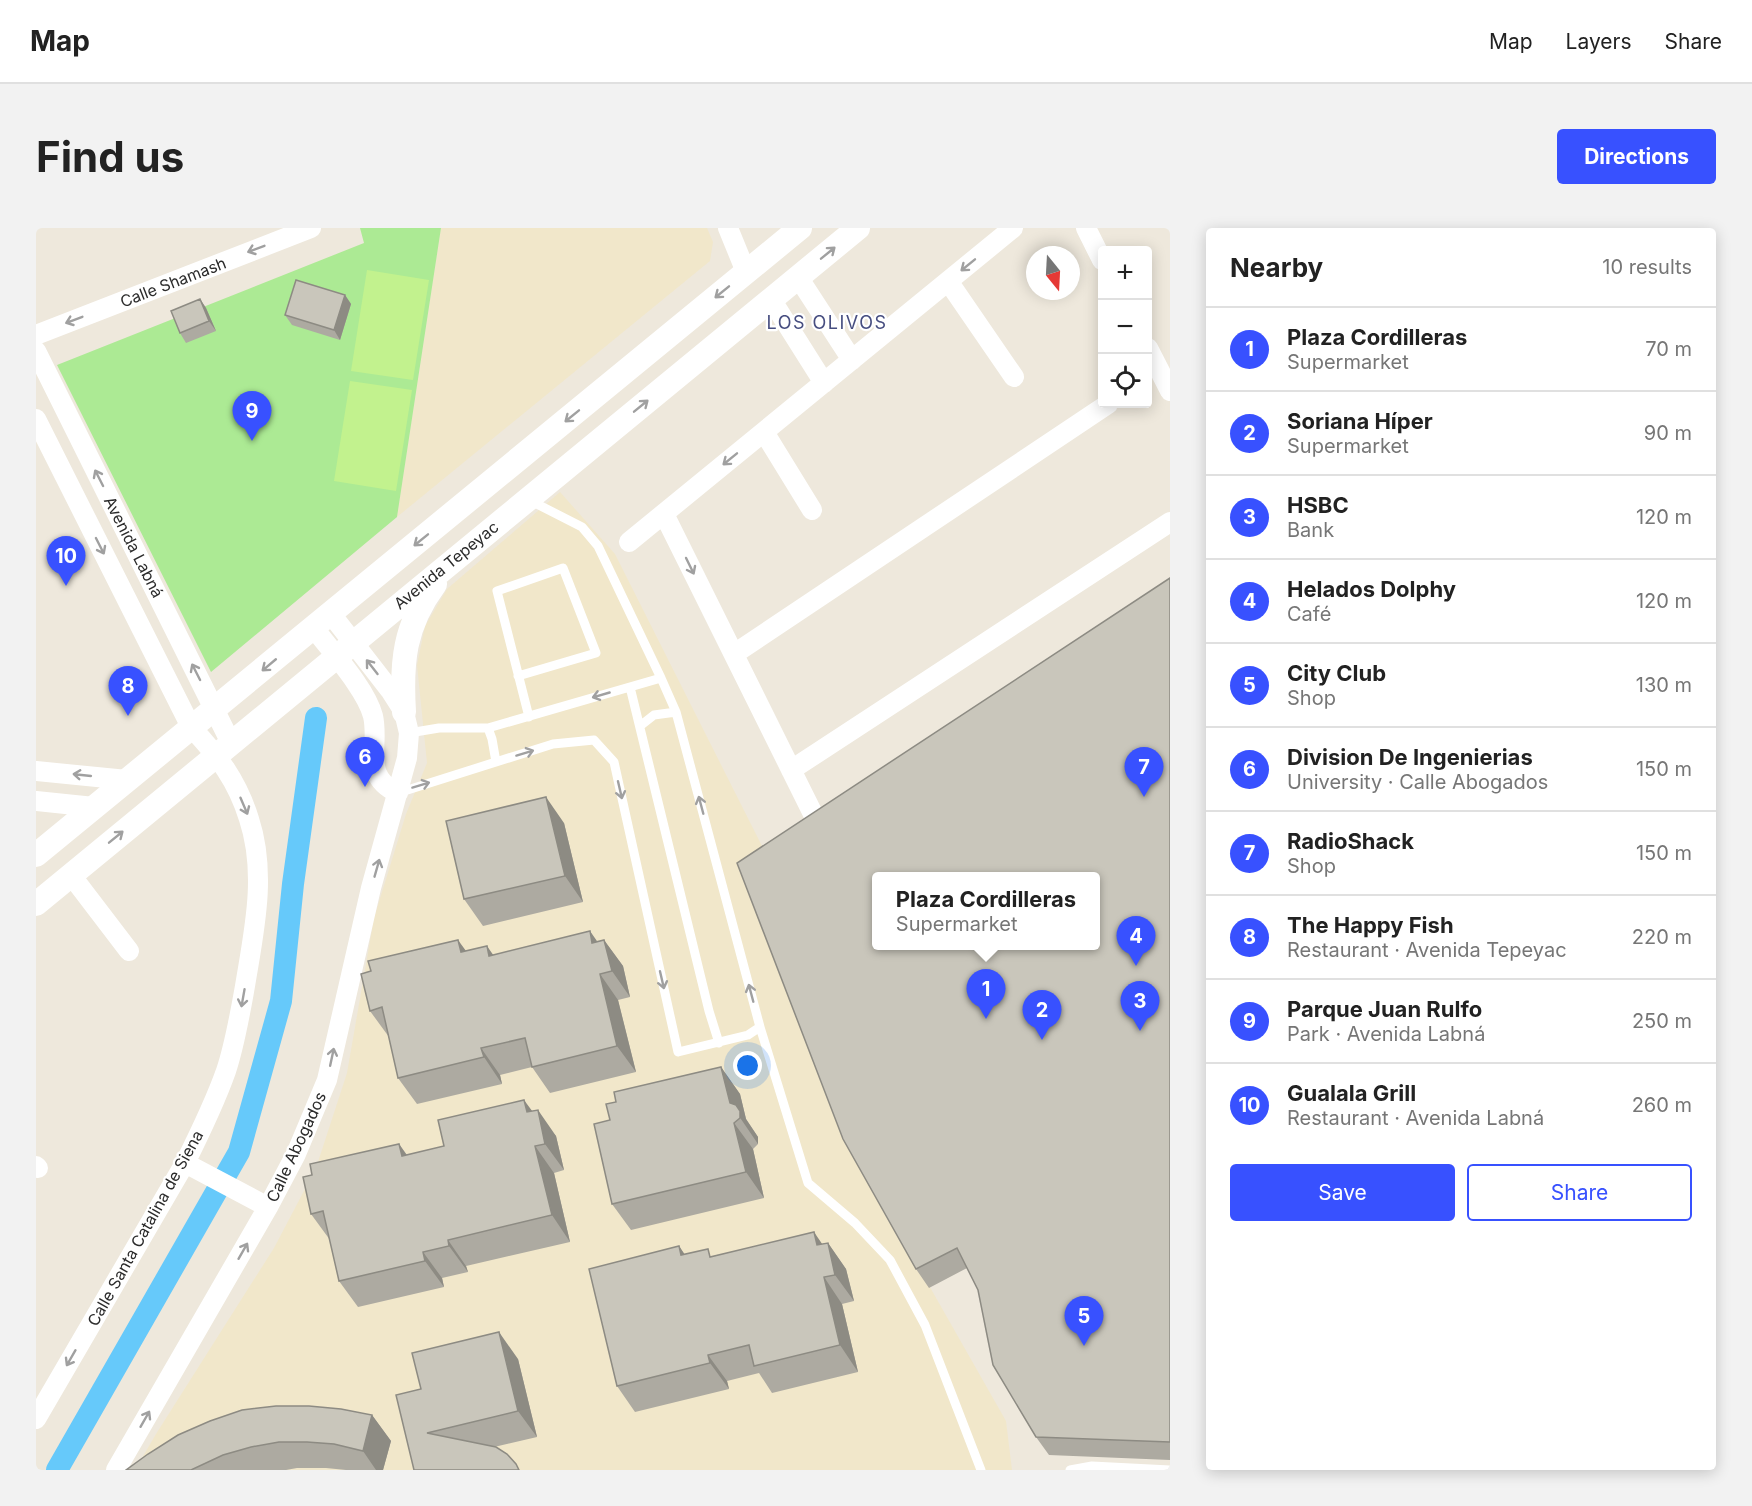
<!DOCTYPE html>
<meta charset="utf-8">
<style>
:root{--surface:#fff;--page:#f2f2f2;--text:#222;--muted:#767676;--line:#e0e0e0;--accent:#3851ff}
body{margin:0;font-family:Inter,sans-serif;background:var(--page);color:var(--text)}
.controls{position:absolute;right:18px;top:18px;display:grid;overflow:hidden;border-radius:6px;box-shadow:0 3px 15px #0003}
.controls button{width:54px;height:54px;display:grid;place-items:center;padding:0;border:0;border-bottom:2px solid var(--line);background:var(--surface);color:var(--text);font:30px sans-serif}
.compass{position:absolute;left:990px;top:18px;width:54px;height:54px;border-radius:50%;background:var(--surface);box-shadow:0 3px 15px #0003;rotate:162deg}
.you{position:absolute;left:712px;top:838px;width:21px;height:21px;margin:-15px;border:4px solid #fff;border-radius:50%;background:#1a73e8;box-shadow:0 0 0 9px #1a73e833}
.badge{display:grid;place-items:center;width:39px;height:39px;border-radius:50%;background:var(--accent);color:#fff;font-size:20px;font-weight:700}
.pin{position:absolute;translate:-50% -50px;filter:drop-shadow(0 2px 3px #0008)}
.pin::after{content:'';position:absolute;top:32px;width:21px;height:18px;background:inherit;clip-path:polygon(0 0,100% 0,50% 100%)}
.popup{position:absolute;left:836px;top:644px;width:228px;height:78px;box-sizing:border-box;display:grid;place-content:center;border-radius:6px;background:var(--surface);filter:drop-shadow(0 2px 4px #0005);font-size:20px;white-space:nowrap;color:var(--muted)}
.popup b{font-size:22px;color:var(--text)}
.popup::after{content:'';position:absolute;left:50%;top:100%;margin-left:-12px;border:12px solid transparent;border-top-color:var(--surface)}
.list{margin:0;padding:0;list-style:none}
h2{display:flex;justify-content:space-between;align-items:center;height:78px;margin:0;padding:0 24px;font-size:26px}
h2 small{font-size:20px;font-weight:400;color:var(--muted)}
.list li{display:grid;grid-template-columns:39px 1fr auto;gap:18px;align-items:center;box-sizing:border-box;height:84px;padding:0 24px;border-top:2px solid var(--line)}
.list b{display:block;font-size:22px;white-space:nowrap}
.list p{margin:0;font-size:20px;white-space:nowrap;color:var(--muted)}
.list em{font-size:20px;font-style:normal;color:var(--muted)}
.actions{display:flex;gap:12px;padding:18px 24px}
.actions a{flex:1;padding:14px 0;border:2px solid var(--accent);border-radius:6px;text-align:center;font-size:21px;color:var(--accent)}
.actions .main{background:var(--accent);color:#fff}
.icon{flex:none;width:33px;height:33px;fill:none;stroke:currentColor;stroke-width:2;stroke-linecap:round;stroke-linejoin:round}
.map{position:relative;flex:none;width:1134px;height:1242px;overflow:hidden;border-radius:6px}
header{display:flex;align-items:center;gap:36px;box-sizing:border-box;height:84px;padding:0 30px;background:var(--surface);border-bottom:2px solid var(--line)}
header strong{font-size:28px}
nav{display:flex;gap:33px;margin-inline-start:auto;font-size:21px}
.intro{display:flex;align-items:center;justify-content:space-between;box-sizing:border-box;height:144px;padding:0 36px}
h1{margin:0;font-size:42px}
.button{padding:15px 27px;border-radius:6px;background:var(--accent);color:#fff;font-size:21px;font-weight:700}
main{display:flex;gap:36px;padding:0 36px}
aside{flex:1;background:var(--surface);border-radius:6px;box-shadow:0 3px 15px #0003}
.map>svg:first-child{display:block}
.education{fill:#f1e7ca}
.green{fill:#acea94}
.pitch{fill:#c2f28e}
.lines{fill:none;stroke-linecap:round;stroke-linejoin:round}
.canal{stroke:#66c9fa;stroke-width:22}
.service{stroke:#fff;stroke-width:9}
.minor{stroke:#fff;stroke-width:20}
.tertiary{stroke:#fff;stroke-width:24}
.wall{fill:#adaaa1}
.shaded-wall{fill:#8d8b83}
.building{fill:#c9c6bb;stroke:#8d8b83;stroke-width:1.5;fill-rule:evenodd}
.oneway{stroke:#a0a0a0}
.labels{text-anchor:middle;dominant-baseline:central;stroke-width:4.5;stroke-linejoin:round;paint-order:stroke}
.street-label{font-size:16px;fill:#2b2b2b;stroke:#fff}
.neighbourhood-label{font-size:18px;letter-spacing:1.5px;fill:#474e80;stroke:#fff}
</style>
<header>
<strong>Map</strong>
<nav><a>Map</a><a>Layers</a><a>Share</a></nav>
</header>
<div class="intro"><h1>Find us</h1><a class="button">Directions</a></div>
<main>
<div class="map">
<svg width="1134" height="1242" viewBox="0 0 1134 1242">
<rect width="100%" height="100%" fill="#eee8dc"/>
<!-- education -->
<path class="education" d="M405,0H671L677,14L674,33L361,289Z
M524,264L579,326L736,638L820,929L970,1193L976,1242H99L120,1206L238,1020L280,940L311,845L338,690L370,586L391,535L381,437L389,398L411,361Z"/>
<!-- green -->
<path class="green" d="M324,0H405L361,289L175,444L21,137L328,15Z"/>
<!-- pitch -->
<path class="pitch" d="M331,42L393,52L377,152L315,143Z
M314,153L376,162L360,263L298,253Z"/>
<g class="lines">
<!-- canal -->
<path class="canal" d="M21,1242L203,924L245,773L257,656L280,490"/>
<!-- service -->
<path class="service" d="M495,273L546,299L562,318L625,450
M482,448L560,425L527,340L461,363L493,489
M594,459L673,783L683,815
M604,498L618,487L640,484
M452,500L456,511L460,534
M362,565L517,516L558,512L578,534L642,824L712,807L724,799L640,484L625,450L452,500H403L373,505
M724,799L772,955L819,995L854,1032L889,1097L945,1242
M1034,1242L1056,1238L1134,1242"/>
<!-- minor -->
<path class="minor" d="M692,0L710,44
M1050,0L1066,32
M762,49L816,132
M912,53L978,149
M735,71L788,155
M0,107L275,0
M1112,120L1134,163
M0,123L195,515
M0,191L155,499C182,528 201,552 213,591C231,646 218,703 209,758C204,786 199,816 190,843C179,874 164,905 149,935L0,1191
M728,204L776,282
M628,286L781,594
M593,314L977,0
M278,400C295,423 330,461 337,488C344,518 325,549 362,565
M698,426L1072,176
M755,542L1134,294
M0,543L91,552
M0,573L58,579
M35,647L93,723
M149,935L232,979
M0,938L2,940
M80,1242L232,979L260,926L291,852L335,660L371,530L373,505L368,484L354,462L295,386"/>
<!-- tertiary -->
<path class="tertiary" d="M368,484C365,434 368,398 399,356
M0,627L764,0
M0,676L822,0"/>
</g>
<!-- wall -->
<path class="wall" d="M309,67L315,76L304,112L256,97L249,87Z
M164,71L170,80L180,103L150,115L144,105Z
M1134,350V1232L1013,1227L1000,1209L942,1062L931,1040L893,1060L880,1041Z
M528,595L547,674L447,698L428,671Z
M568,712L587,738L594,769L582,772L600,844L514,865L496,839L464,847L466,856L381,876L362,850L353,809L334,783L430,723L457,727L561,714Z
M685,839L704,866L710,891L722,909V916L717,921L728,970L595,1002L576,976L574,892L580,874Z
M496,883L520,908L528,942L518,945L534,1014L430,1038L432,1044L406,1050L408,1059L322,1079L303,1053L294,1012L275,986L276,947L363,916L371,927L408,918Z
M792,1015L810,1041L818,1073L806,1076L822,1144L736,1165L723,1145L691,1153L693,1161L599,1184L581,1158L643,1018L649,1027L677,1029L786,1016Z
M482,1131L501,1209L458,1219L378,1242L385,1161Z
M336,1187L355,1213L347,1242H310L290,1240H261L250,1242H90Z"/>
<!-- shaded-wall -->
<path class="shaded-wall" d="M309,67L315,76L304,112L298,102Z
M164,71L170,80L180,103L173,93Z
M510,569L528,595L547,674L529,648Z
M554,703L572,729L556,715Z
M422,712L441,738L425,724Z
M568,712L587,738L594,769L576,743Z
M451,718L469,744L453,728Z
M564,746L582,772L600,844L581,818Z
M445,820L464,847L466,856L448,829Z
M685,839L704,866L710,891L722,909V916L694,875Z
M488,872L505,895L502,882L520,908L528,942L509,916L491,884Z
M698,895L717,921L728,970L710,944Z
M363,916L381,942L366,928Z
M499,918L518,945L534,1014L516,987Z
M778,1004L795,1029L792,1015L810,1041L818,1073L799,1047L781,1017Z
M412,1012L430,1038L432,1044L413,1018Z
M643,1018L661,1045L645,1027Z
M387,1024L406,1050L408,1059L389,1033Z
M788,1049L806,1076L822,1144L804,1117Z
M463,1104L482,1131L501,1209L482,1183Z
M672,1127L691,1153L693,1161L674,1135Z
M336,1187L355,1213L347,1242H340L327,1223Z"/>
<!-- building -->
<path class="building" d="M260,52L309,67L298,102L249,87Z
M164,71L173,93L144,105L135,83Z
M1134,350V1214L1000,1209L957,1137L942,1062L921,1020L880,1041L807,911L701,635ZM840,648H1059V717H840Z
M510,569L529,648L428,671L410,593Z
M554,703L556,715L568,712L576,743L564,746L581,818L496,839L489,810L445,820L448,829L362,850L346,779L334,783L325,746L335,743L332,733L422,712L425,724L451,718L453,728Z
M685,839L694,875L700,877L704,883V890L698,895L710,944L576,976L558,896L574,892L570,876L580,874L578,864Z
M488,872L491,884L502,882L509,916L499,918L516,987L412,1012L413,1018L387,1024L389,1033L303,1053L287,983L275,986L267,949L276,947L274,936L363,916L366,928L408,918L402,892Z
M778,1004L781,1017L792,1015L799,1047L788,1049L804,1117L718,1138L713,1117L672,1127L674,1135L581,1158L553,1041L643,1018L645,1027L672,1021L674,1029Z
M463,1104L482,1183L391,1205L460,1219L471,1226L480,1236L483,1242H378L360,1167L385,1161L376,1125Z
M240,1178H273L305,1181L336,1187L327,1223L298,1216L271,1214H243L215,1219L187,1227L155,1242H90L112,1226L142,1207L174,1193L206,1182Z"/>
<!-- one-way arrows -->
<defs><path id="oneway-shaft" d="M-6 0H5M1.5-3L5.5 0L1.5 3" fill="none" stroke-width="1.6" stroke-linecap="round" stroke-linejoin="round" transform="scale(1.5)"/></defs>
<g class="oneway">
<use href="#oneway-shaft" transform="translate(220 21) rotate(159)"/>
<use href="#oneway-shaft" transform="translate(792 25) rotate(-39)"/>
<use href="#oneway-shaft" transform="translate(932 37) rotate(141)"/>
<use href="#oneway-shaft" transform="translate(686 64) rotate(141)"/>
<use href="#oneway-shaft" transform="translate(38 92) rotate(159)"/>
<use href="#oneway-shaft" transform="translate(605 178) rotate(-39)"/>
<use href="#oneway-shaft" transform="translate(536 188) rotate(141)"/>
<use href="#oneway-shaft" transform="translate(694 231) rotate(141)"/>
<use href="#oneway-shaft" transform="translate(63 250) rotate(-117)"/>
<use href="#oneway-shaft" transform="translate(385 312) rotate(141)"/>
<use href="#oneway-shaft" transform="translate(64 318) rotate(63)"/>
<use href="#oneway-shaft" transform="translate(654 338) rotate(64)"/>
<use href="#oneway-shaft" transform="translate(233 437) rotate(140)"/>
<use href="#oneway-shaft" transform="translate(336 439) rotate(-128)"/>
<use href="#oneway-shaft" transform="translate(160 444) rotate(-117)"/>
<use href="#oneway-shaft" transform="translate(565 467) rotate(164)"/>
<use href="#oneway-shaft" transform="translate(489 525) rotate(-17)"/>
<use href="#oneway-shaft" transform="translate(46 547) rotate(-174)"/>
<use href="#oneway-shaft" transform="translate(385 557) rotate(-17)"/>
<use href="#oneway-shaft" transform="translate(584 562) rotate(77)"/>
<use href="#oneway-shaft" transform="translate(665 577) rotate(-105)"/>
<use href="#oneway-shaft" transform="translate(208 578) rotate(67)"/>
<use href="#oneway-shaft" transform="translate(80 609) rotate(-39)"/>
<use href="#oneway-shaft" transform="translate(341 640) rotate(-74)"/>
<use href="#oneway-shaft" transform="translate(626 752) rotate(77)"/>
<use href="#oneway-shaft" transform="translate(715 765) rotate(-105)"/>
<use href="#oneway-shaft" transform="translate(207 770) rotate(100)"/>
<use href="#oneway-shaft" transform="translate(296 829) rotate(-78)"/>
<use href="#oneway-shaft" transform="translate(207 1023) rotate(-60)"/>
<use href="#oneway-shaft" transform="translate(35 1130) rotate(120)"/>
<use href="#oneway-shaft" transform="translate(109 1191) rotate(-60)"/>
</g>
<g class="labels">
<!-- street labels -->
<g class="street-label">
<text transform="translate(137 54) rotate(-21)">Calle Shamash</text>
<text transform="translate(98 319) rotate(63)">Avenida Labná</text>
<text transform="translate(410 337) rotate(-39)">Avenida Tepeyac</text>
<text transform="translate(260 919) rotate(-65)">Calle Abogados</text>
<text transform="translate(109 1000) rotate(-61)">Calle Santa Catalina de Siena</text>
</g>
<!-- neighbourhood labels -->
<g class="neighbourhood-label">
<text x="791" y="94">LOS OLIVOS</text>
</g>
</g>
</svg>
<div class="controls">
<button>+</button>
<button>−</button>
<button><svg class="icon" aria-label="locate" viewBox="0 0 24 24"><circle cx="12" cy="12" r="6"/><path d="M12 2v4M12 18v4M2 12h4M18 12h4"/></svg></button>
</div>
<svg class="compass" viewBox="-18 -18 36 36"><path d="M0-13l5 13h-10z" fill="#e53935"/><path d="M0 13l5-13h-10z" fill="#767676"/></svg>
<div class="you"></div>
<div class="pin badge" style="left:950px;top:791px">1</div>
<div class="popup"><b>Plaza Cordilleras</b>Supermarket</div>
<div class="pin badge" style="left:1006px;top:812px">2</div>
<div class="pin badge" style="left:1104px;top:803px">3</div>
<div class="pin badge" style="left:1100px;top:738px">4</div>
<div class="pin badge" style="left:1048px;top:1118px">5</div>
<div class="pin badge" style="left:329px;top:559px">6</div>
<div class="pin badge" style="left:1108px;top:569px">7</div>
<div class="pin badge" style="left:92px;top:488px">8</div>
<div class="pin badge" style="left:216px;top:213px">9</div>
<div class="pin badge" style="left:30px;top:358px">10</div>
</div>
<aside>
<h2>Nearby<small>10 results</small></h2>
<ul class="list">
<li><span class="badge">1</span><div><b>Plaza Cordilleras</b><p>Supermarket</p></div><em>70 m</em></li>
<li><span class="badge">2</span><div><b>Soriana Híper</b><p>Supermarket</p></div><em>90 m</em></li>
<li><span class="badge">3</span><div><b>HSBC</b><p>Bank</p></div><em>120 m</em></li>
<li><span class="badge">4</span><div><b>Helados Dolphy</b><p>Café</p></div><em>120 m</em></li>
<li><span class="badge">5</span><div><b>City Club</b><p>Shop</p></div><em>130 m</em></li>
<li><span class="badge">6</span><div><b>Division De Ingenierias</b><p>University · Calle Abogados</p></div><em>150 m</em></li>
<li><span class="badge">7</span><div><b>RadioShack</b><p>Shop</p></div><em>150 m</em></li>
<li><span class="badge">8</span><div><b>The Happy Fish</b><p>Restaurant · Avenida Tepeyac</p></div><em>220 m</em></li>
<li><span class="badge">9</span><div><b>Parque Juan Rulfo</b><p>Park · Avenida Labná</p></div><em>250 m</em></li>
<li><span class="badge">10</span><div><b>Gualala Grill</b><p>Restaurant · Avenida Labná</p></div><em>260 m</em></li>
</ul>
<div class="actions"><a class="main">Save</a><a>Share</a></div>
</aside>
</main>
